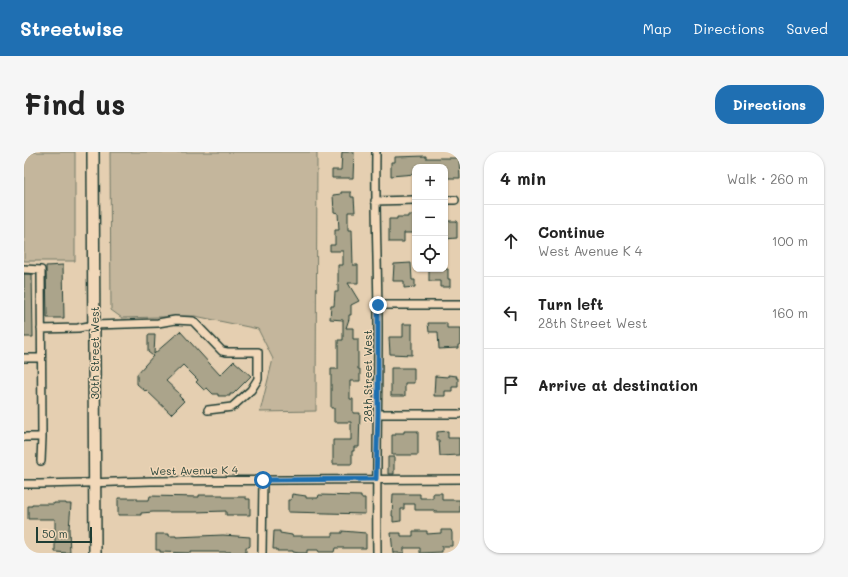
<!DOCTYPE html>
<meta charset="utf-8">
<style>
:root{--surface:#fff;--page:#f6f6f6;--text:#222;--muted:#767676;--line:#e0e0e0;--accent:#1f6fb2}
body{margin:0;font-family:Mali,sans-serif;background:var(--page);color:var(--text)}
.controls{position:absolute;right:12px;top:12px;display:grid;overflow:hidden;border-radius:8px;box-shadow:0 1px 3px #0004}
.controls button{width:36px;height:36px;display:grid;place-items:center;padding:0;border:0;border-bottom:1px solid var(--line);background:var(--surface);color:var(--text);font:20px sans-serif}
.scale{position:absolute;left:12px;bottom:10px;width:56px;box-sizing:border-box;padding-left:4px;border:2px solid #1f3d34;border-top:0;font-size:11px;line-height:14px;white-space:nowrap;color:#1f3d34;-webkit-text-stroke:3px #f2d8b9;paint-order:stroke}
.stop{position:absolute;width:12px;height:12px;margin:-9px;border:3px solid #1f6fb2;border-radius:50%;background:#fff}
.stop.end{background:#1f6fb2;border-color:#fff;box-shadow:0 1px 4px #0008}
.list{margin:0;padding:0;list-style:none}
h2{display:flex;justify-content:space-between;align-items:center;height:52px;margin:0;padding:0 16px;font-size:17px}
h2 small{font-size:13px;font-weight:400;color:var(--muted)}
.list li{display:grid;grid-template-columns:26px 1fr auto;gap:12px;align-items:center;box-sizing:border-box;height:72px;padding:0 16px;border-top:1px solid var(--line)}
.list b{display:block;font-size:15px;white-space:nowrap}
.list p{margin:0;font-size:13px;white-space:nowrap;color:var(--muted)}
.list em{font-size:13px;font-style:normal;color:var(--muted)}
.icon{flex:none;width:22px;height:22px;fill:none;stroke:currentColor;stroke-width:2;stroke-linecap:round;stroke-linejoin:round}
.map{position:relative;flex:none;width:436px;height:401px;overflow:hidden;border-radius:16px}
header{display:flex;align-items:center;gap:24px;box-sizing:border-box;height:56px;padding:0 20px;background:var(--accent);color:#fff}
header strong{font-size:19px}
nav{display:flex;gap:22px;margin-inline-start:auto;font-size:14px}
.intro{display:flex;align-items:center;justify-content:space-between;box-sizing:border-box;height:96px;padding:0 24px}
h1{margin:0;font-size:28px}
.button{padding:10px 18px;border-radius:16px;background:var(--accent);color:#fff;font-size:14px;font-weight:700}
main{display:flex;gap:24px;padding:0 24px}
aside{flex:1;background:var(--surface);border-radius:16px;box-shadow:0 1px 3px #0004}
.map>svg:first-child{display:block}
.green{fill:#c4b69c;stroke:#727a68}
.building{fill:#aba48b;stroke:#1f3d34}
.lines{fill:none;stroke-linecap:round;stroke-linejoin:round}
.street-casing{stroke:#1f3d34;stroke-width:10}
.primary-casing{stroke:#1f3d34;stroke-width:14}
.street{stroke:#f2d8b9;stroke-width:7}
.primary{stroke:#f2d8b9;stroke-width:11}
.route{stroke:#1f6fb2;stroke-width:5}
.labels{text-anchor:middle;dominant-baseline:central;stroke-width:3;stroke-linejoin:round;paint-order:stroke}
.street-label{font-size:11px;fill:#1f3d34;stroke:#f2d8b9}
</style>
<header>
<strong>Streetwise</strong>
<nav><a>Map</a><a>Directions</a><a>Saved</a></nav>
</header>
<div class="intro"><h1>Find us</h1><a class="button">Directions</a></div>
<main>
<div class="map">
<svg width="436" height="401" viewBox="0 0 436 401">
<rect width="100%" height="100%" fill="#e5cfb1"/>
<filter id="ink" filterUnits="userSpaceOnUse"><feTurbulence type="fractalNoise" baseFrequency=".025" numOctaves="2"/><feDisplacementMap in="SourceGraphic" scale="8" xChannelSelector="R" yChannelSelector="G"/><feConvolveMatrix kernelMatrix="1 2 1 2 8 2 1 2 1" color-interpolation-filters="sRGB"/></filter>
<g filter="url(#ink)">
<!-- green -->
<path class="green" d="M0,0H51V109H0Z
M86,0H293L292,259L236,260L249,207L234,177L171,164L98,166L87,158Z"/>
<!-- building -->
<path class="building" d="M318,0H330L329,26H308V18H317Z
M402,4V6H435L436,26H421V15H391V22L367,24V10H371V5Z
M317,40H327V45H330L331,60H324V78H328L329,113H334V131H324L335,149L327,153V163H325V167L322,176H329V187H334V217H336V229H326V247H329V261H336L335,295H330V299H328V312H309V288H327V270H310V256H307V217H314V188H319V168L306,167L307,154H310L311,140H314V113H319V99H306V93H311V78H315L314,61L310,60L309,43L317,42Z
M384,63H391V81H380V90H365V67H373V65H384Z
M421,69H433V86L421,87Z
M387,111L388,128H391V135L380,136V129H369L370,112Z
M39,113L40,166H23L22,114Z
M405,117H424V127H426V135H416V129H405Z
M0,122H8L9,185H0Z
M404,171H423V176H436V193H434V196L415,197L414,180H405Z
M379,172H388V203L366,202L365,185H379Z
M156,179L196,223L210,209L227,224L209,242H206V244H194V242H189L183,236L180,238L172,230L174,228L159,213L142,229L156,242L155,244L160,249L147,262L122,238L121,239L113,232V222L129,204L124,200V183H131L130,202Z
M367,216H390V231H381V244H367Z
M424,223L433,224L432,226H434V235H428V239H421V244H410L411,224L424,225Z
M380,279H394V303H368V283H372V281H380Z
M424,279V286H435V303L416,304L415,288H413V280Z
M364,305H370V322H364Z
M409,341H418V348H436V360H410V358H391V352H380V357H377V369L369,370V364H368L369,342H396V346H409Z
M268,342L282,344V346H294L295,343L337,344V346H341V362L264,360V348H267Z
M175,343H199V345H222V347H226V363H202V359L171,360H129L117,361V363H94V346H113V348H125L126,344L175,345Z
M30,351H42V352H47L45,377L46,401L31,400V367H4V354H8V352H30Z
M417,378H427L428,381V394H418V400L396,401V396H380V401H369L367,381H377V384H389V379H403V382L417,381Z
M250,379H256V381L268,383V384H309V381H318V379L342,381V396H311L310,400H295L294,398H283V401H275L269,400V399H253V397H249Z
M132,382H145V384H152V385L199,383L226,385V394L225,395H222V401H207V400H167V401L136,400V398H132Z"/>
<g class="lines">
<defs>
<path id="street" d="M352,0C351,59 354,117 354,176C354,251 352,326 353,401
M421,48H431
M351,49L391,48
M0,117L17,118L18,285L17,309
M354,153H436
M17,177L54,176L70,173L134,171L151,168L169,169L198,199L203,200H234V227L227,238L208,255L184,258
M0,206H17
M354,262H436
M0,285H18
M0,332C43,332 85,330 127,329C230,328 333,327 436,327
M238,401L239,328"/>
<path id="primary" d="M69,0L71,401"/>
</defs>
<!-- street casing -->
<use href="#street" class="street-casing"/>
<!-- primary casing -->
<use href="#primary" class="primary-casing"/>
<!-- street -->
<use href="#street" class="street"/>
<!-- primary -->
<use href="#primary" class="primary"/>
</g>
</g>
<g class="lines" filter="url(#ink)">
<!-- route -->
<path class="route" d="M239,328L352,327L354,262V153"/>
</g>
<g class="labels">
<!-- street labels -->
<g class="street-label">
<text transform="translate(70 201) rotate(-90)">30th Street West</text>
<text transform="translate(343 224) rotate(-90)">28th Street West</text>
<text transform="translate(170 318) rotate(-1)">West Avenue K 4</text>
</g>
</g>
</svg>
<div class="controls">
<button>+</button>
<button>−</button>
<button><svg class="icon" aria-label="locate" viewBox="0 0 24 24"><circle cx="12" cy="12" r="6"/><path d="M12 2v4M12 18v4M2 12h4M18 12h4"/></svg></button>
</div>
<div class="scale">50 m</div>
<div class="stop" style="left:239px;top:328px"></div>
<div class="stop end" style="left:354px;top:153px"></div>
</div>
<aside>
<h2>4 min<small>Walk · 260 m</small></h2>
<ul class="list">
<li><svg class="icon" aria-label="ahead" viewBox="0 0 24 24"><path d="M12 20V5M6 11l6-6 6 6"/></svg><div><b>Continue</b><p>West Avenue K 4</p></div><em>100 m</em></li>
<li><svg class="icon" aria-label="left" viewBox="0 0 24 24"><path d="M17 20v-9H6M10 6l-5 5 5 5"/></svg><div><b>Turn left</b><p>28th Street West</p></div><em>160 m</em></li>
<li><svg class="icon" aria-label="arrive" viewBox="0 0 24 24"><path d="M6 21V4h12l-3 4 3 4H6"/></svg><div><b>Arrive at destination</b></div></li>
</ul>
</aside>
</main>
